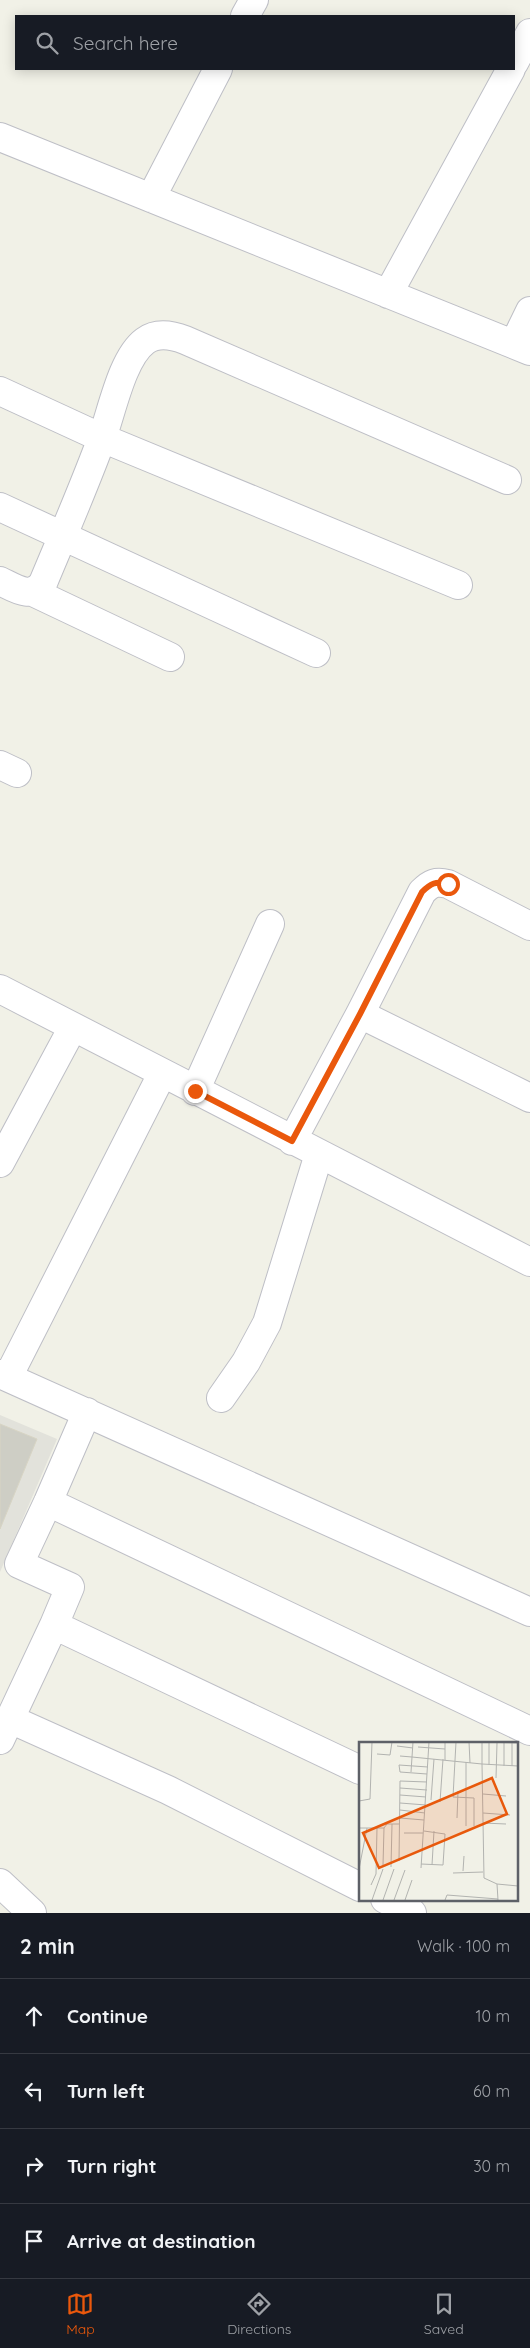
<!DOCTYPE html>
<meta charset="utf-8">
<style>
:root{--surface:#171b24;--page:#242831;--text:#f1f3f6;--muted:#9ea1a6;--line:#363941;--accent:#ea580c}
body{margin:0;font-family:Quicksand,sans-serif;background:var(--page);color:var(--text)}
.stop{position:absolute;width:15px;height:15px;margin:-11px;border:4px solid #ea580c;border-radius:50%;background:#fff}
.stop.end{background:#ea580c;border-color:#fff;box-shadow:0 1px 5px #0008}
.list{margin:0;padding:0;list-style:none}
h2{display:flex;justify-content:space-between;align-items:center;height:65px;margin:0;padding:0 20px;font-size:21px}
h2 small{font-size:16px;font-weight:400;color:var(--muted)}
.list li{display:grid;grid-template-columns:32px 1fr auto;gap:15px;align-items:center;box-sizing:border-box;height:75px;padding:0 20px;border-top:1px solid var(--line)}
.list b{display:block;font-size:19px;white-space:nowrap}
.list em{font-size:16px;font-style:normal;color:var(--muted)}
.icon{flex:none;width:28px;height:28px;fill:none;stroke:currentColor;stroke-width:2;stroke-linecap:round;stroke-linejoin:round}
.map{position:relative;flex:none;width:530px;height:1913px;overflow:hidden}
.search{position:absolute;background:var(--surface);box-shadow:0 2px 12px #0003;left:15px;right:15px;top:15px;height:55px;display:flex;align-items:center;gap:12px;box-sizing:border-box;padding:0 18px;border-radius:0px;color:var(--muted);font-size:19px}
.sheet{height:365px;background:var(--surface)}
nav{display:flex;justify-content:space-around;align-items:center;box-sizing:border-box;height:70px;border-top:1px solid var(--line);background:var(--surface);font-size:14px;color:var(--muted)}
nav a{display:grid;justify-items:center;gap:2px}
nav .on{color:var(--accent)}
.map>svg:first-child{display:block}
.industrial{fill:#e2e2db}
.building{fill:#cecec5;stroke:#d7d4c4}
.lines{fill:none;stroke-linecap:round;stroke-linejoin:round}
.minor-casing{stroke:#bebfc6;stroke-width:30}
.minor{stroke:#fff;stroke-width:28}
.route{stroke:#ea580c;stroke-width:6}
.inset-road{fill:none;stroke:#b2b3b0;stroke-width:1}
.view{fill:#e8590c;fill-opacity:0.15;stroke:#e8590c;stroke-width:2.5}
.inset-edge{fill:none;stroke:#5e6168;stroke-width:2.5}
</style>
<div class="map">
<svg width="530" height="1913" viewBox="0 0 530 1913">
<rect width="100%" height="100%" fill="#f1f1e7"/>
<!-- industrial -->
<path class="industrial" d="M0,1415L57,1439L0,1572Z"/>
<!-- building -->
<path class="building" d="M0,1424L37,1439L0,1529Z"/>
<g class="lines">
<defs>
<path id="minor" d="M245,16L254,0
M514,63L530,33
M0,137L530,351
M151,198L218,69
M388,294L511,69
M514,344L530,311
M0,391L102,438L458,585
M0,507L316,653
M0,581C15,588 31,600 43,583C63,535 84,487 102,438C112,411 122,358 145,341C157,332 172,335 185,340L507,480
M33,592L170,657
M0,765L17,773
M0,989L530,1262
M360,1014L530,1098
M195,1091L270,924
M292,1141L360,1014L422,892C431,883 436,881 448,884L530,926
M0,1163L73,1027
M0,1374L530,1612
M8,1377L162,1074
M221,1398L246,1362L267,1323L319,1154
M48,1502L530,1731
M54,1625L70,1587L19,1564L48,1502L87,1412
M10,1719L168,1790L360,1887
M0,1740L54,1625L360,1770
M0,1883L32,1913
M385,1899L412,1913"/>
</defs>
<!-- minor casing -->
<use href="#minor" class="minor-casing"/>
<!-- minor -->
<use href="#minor" class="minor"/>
</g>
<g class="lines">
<!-- route -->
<path class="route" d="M195,1091L292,1141L360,1014L422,892C431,883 436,881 448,884"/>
</g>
<!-- overview -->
<g transform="translate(359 1742)">
<rect width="159" height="159" fill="#f1f1e7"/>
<path class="inset-road" d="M54,0L53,15L123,22L125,136L138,142L139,158M86,0V18M97,0L94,55L115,56V84M110,0L111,21M159,1L123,0V22L159,24M38,4L54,6M59,5L86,7M18,12L31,13L33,0M41,14L53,15L52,30M130,23V0M145,24V1M153,24V1M68,32L41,30L40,23L69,25M137,36L138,1M41,46L68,48M124,52L147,54M41,53L67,55M72,58L75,17M0,59L11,57L13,0M81,60L84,17M41,61L67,63M41,68L66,71M124,71L151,73M41,76L65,78M98,76L99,49M124,81L147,82M107,84V20M0,86H25L24,123M25,86L28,82H40M45,91H64M40,119L41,39L68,40M62,122L84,123L86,92L65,89M73,123L75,89M32,125L33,82M62,126L70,0M0,127L8,86M104,129L105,114M94,131L124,130M138,142L159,144M12,143L17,132L18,86M13,158L24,127M24,158L35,127M35,158L46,128M46,158L53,138M86,158L88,153L139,157"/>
<path class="view" d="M133,36L148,72L20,126L4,91Z"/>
<rect width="159" height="159" class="inset-edge"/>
</g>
</svg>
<div class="stop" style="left:448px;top:884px"></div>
<div class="stop end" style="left:195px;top:1091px"></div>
<div class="search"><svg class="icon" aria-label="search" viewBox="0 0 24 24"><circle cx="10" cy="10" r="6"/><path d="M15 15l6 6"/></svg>Search here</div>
</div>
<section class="sheet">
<h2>2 min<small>Walk · 100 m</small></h2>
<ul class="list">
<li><svg class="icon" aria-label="ahead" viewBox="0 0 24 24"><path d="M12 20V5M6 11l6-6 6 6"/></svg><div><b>Continue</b></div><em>10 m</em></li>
<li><svg class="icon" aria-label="left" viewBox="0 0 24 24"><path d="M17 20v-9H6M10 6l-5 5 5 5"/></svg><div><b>Turn left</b></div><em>60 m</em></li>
<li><svg class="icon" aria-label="right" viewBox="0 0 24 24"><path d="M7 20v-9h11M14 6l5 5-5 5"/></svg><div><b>Turn right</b></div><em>30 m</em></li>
<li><svg class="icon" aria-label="arrive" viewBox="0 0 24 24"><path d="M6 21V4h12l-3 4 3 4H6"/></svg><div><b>Arrive at destination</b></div></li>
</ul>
</section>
<nav>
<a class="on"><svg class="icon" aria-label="map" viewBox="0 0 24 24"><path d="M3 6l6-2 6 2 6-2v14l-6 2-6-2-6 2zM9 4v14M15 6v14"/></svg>Map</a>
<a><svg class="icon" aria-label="directions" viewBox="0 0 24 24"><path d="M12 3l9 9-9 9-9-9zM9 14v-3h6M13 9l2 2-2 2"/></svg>Directions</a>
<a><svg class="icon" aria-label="saved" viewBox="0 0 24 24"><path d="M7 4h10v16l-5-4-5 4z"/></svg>Saved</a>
</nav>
